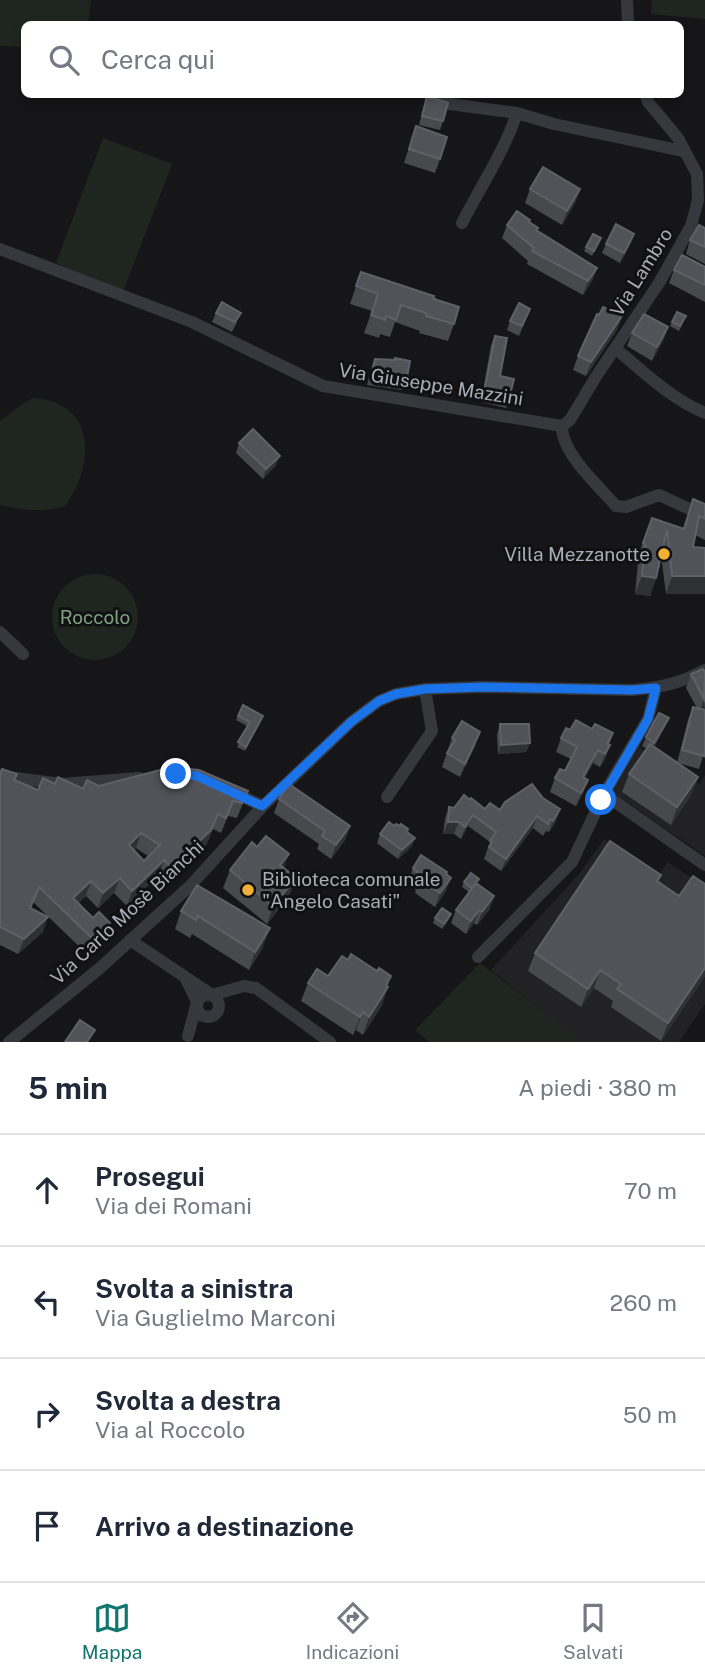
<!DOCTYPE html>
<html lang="it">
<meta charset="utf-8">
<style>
:root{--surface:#fff;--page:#f2f2f3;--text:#1f2937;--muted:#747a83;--line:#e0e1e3;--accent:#0f766e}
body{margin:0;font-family:"Public Sans",sans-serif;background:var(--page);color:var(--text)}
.stop{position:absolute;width:21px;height:21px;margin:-16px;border:5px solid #1a73e8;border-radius:50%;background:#fff}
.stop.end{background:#1a73e8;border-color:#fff;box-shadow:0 2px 7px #0008}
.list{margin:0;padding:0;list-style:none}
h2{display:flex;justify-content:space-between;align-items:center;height:91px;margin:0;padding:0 28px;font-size:30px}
h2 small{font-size:23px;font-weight:400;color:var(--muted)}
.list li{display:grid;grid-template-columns:46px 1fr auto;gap:21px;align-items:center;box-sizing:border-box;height:112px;padding:0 28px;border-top:2px solid var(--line)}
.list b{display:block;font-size:26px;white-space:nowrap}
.list p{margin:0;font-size:23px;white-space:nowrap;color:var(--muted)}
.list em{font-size:23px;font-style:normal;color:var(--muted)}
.icon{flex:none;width:38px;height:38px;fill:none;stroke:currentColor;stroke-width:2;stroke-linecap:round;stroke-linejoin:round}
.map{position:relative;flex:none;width:705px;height:1042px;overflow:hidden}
.search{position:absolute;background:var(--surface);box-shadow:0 4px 10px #0003;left:21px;right:21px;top:21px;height:77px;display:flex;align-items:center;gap:18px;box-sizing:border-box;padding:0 24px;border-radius:10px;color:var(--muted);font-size:26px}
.sheet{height:539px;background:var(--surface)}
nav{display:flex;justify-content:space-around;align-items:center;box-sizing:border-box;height:98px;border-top:2px solid var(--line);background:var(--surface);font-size:19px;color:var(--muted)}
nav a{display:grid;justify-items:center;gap:4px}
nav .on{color:var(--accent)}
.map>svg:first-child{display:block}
.built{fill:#222225}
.green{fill:#1e261f}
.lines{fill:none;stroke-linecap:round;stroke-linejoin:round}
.minor{stroke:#37383d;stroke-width:12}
.wall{fill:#47494d;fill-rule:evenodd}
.shaded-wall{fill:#2f3033}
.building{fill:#525359;stroke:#5f6168;stroke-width:2;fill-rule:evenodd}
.route{stroke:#1a73e8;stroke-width:9}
.poi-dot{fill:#f2b134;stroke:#111113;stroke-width:2.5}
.labels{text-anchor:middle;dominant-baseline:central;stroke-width:6;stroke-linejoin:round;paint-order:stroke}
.street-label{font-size:19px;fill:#a8adb8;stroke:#111113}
.poi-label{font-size:19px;fill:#a8adb8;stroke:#111113;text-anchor:end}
.park-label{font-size:19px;fill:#7fa381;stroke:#111113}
</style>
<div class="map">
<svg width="705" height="1042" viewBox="0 0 705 1042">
<rect width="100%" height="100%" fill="#161618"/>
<!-- built -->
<path class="built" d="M639,747L700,784L705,775V856L612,792Z
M604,839L658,876L668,862L705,887V1004L679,1042H580L491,970L580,873Z"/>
<!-- green -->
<path class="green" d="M0,0H91L88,24H24V47L0,46Z
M652,0H705V19L651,14Z
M103,138L172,164L123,292L56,263Z
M33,398C97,402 95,465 65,506C44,513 21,510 0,505V421L25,402Z
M52 617a43 43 0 1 1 86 0a43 43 0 1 1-86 0Z
M480,963L569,1031L580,1042H429L415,1030Z"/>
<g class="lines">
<!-- minor -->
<path class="minor" d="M627,0L628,24
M442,103L517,113L554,124L683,151
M462,223C481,186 504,152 517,113
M0,249L192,322L323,386L562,426
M616,349C644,372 671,399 705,413
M562,426L570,420L597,375L659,283L691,226L698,200L697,174L678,138L648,102L645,94
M562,426C561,453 599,486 616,506L626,507L659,495L705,516
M0,632L23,654
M0,776L62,784L139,778
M230,791L263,806
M604,794L705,865
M387,797L432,731L425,689
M130,940L212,995L244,986L256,988L330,1042
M478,957L572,862L604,794L648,719L656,688
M185,977L197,1002L188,1036
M197 1006a11 11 0 1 1 22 0a11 11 0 1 1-22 0Z
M9,1042L100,968L190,886L263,806L351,722L379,701L396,694L425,689L483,687L632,690C659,688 681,683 705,670"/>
</g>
<!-- wall -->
<path class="wall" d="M427,96L443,121L440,130L419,125Z
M416,126L440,159L435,173L404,163Z
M530,189H580L575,203L562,225L525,203Z
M529,222L538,228L537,230L597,268L592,281L583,295L527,264L528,261L502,238L507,225Z
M705,228V264L686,254L690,240Z
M599,243L592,256L584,251L586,247Z
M631,243L620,263L602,253L606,244Z
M705,267V302L669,283L674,270Z
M361,272L433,298L454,324L448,341L419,333L420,331L395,322L390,337L380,334L379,338L364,333L372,311L350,304Z
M530,309L519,336L507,330L510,321Z
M216,313L237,322L232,332L212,322Z
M684,321L679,331L670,326L672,322Z
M668,327L663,341L652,361L627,346L632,333Z
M617,330L586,376L573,370L578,356Z
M495,336L500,376L509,399L506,408L481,402L491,345Z
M375,359L407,377L402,390L367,385L370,373Z
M239,443L276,465L263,479L236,453Z
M693,499L705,504V540L695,535L666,594L661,555L656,578L650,596L635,594L638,562L636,561L652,518L683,529Z
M705,672V758L703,756L699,769L678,763L698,777L691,795L671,825L622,792L629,774L647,749L642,746L646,737L665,727L654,747L677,763L688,720L693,707L697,708L686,688L691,674Z
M238,716H263L245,751L237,747L247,726L236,720Z
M500,724L530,743L526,752L498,754L497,734Z
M592,729L613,733L605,759L600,767L593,763L585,778L588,780L583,793L576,806L550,792L555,778L565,771L571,759L556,752L561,738L570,730Z
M452,738L475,746L460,777L442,767Z
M0,774L38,790L55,784L83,789L99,786L248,791L237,818L228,816L221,833L213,829L206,845L167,883L159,875L127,906L114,893L98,908L86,896L78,903L105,938L87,954L33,902L31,908L43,932L18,954L0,945ZM136,848L148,856L144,861L134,850Z
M279,799L350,826L345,840L331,859L317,849L319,844L274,813Z
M505,802L556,821L549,832L546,831L543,836L533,828L501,871L484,859L490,842L468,826L461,839L454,834H443L445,819L449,807L500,810Z
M394,826L407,832L415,838L411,847L398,859L377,843L380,834Z
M284,868L296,878L289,896L267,924L223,888L230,870Z
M413,868L446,875V891L435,907L415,893L416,890L408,882Z
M464,882L477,884L494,896L489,910L477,925L474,923L466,934L451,923L456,910L469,892L462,887Z
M658,883L679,896L705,884V976L661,1041L611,1007L613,1001L594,988L581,1007L528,971L535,953Z
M197,885L263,947L249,970L192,934L190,938L175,929L181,911Z
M435,918L449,919L442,929L433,923Z
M348,960L391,976L382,1005L363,1035L356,1030L353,1035L301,1001L308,983L328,976Z"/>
<!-- shaded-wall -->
<path class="shaded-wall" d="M580,189L575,203L562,225L567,211Z
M634,234L631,243L620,263L624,253Z
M597,268L592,281L583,295L588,281Z
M622,316L617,330L586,376L591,362Z
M668,327L663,341L652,361L657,347Z
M280,456L276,465L263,479L266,469Z
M642,576L656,578L650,596L635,594Z
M672,576H705V594H666Z
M704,699L705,710L699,713Z
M669,718L665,727L651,752L654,743Z
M480,732L475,746L460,777L465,764Z
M530,743L526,752L498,754L501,745Z
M610,745L605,759L600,767L605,754Z
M598,750L593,763L578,790L583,777Z
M698,777L691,795L671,825L677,807Z
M588,780L583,793L576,806L581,793Z
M560,809L556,821L549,832L553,821Z
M218,814L206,845L167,883L172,868Z
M473,815L468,826L461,839L465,827Z
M537,816L533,828L501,871L506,859Z
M448,822H459L454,834H443Z
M350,826L345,840L331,859L336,845Z
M141,833L136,848L124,860L129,845Z
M415,838L411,847L398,859L402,850Z
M289,854L282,872L280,865Z
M164,860L159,875L127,906L132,891Z
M120,878L114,893L98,908L103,893Z
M296,878L289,896L267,924L273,906Z
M451,878L446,891L435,907L440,893Z
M91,881L86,896L68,913L73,898Z
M494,896L489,910L477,925L482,912Z
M479,910L474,923L466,934L471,921Z
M48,917L43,932L18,954L24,939Z
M110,923L105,938L87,954L93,939Z
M270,928L263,947L249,970L255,952Z
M705,968V976L661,1041L668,1023Z
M600,970L594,988L581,1007L588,989Z
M391,976L382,1005L363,1035L369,1017Z
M363,1012L356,1030L353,1035L360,1017Z"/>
<!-- building -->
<path class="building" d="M427,96L448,103L443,121L422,116Z
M416,126L447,137L440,159L409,149Z
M543,167L580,189L567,211L530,189Z
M517,211L530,220L529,222L538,228L536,230L597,268L588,281L532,251L534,248L507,225Z
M616,224L634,234L624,253L606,244Z
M699,225L705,228V247L690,240Z
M593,234L601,238L594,251L586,247Z
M682,255L705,267V285L674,270Z
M361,272L434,296L433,298L437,300L459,307L454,324L426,316V313L401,305L396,320L386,316L385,320L371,315L378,294L356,286Z
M222,302L241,313L235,322L216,313Z
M519,303L530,309L522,326L510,321Z
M603,307L622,316L591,362L578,356L597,314L599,315Z
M677,312L686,316L680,326L672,322Z
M644,314L668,327L657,347L632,333Z
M495,336L507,338L500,376L514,379L509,399L484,393Z
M395,358L410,361L407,377L372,371L375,359L395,360Z
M253,429L280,456L266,469L239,443Z
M693,499L705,504V519L699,516L693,547L705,548V576H672L667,530L656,578L642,576L645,544L643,543L652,518L684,529Z
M703,669L705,672L704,699L691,674Z
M243,705L263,716L246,747L238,742L250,722L238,716Z
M693,707L705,710V750L704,756L682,750Z
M659,713L669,718L654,743L646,737Z
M576,720L592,729L595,724L613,733L607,744L610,745L605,754L598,750L583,777L588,780L581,793L555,778L560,769L565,771L577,747L561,738L566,728L570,730Z
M462,721L480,732L465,764L447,753L455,740L452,738Z
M500,724H529L530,743L501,745Z
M650,744L698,777L677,807L629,774Z
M181,768L199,770L248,791L242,803L233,801L226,818L218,814L211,830L172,868L164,860L132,891L120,878L103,893L91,881L73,898L93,918L99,912L110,923L93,939L39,887L30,908L48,917L24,939L0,927V774L2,769L17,774L14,780L38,790L43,778L55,784L58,777L83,789L87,780L99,786L164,769ZM141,833L160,845L144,861L129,845Z
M289,784L350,826L336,845L322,836L325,831L279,799Z
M532,784L543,798L560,809L553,821L550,819L548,824L537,816L506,859L489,847L492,842L490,841L496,832L473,815L465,827L459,822H448L449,807L454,808L464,795L470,800L471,798L485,809L490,803L500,810L505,802Z
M389,822L394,826L396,824L400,826L401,824L408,829L407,832L415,838L402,850L380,834Z
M266,836L289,854L280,865L296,878L273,906L230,870L252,842L257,847Z
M610,841L661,875L657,881L679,896L693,876L705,884V968L668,1023L617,989L621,984L600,970L588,989L535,953Z
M421,855L447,872L446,874L451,878L440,893L420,880L422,877L413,868Z
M471,873L479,879L472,888L464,882Z
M476,883L494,896L482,912L479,910L471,921L456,910Z
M197,885L270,928L255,952L198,916L196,920L181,911Z
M442,908L451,914L444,924L435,918Z
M351,954L377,971L379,968L391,976L386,985L388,987L369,1017L363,1012L360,1017L308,983L317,969L328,976L342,956L348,960Z
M80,1020L95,1030L87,1042H65Z"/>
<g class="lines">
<!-- route -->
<path class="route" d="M176,774L197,776L262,806L351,722L379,701L396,694L425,689L483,687L632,690L656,688L648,719L601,800"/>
</g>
<!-- markers -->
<g class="poi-dot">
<circle cx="664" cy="554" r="7"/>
<circle cx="248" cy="890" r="7"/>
</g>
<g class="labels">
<!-- street labels -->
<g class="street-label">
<text transform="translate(641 272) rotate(-58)">Via Lambro</text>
<text transform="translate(431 384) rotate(9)">Via Giuseppe Mazzini</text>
<text transform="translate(127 912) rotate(-43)">Via Carlo Mosè Bianchi</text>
</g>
<!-- poi labels -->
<g class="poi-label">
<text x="650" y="554">Villa Mezzanotte</text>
<text x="262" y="879" text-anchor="start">Biblioteca comunale<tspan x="262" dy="22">"Angelo Casati"</tspan></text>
</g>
<!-- park labels -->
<g class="park-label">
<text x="95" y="617">Roccolo</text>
</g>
</g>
</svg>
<div class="stop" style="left:601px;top:800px"></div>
<div class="stop end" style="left:176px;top:774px"></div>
<div class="search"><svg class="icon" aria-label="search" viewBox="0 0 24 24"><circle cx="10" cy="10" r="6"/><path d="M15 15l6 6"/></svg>Cerca qui</div>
</div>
<section class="sheet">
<h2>5 min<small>A piedi · 380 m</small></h2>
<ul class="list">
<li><svg class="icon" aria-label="ahead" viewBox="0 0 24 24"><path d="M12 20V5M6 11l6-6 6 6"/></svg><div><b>Prosegui</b><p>Via dei Romani</p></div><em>70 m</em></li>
<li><svg class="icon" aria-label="left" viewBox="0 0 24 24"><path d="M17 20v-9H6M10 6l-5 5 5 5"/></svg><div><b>Svolta a sinistra</b><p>Via Guglielmo Marconi</p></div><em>260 m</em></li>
<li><svg class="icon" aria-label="right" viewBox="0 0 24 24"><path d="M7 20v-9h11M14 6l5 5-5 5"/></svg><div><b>Svolta a destra</b><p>Via al Roccolo</p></div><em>50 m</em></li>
<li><svg class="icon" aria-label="arrive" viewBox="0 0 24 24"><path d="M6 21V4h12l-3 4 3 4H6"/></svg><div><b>Arrivo a destinazione</b></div></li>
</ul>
</section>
<nav>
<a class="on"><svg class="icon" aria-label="map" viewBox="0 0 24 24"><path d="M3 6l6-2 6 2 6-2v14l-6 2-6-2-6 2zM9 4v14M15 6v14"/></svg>Mappa</a>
<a><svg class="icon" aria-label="directions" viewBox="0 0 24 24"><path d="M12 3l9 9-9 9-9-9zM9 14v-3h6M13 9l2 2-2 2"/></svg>Indicazioni</a>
<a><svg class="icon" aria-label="saved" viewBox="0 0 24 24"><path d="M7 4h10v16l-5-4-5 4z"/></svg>Salvati</a>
</nav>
